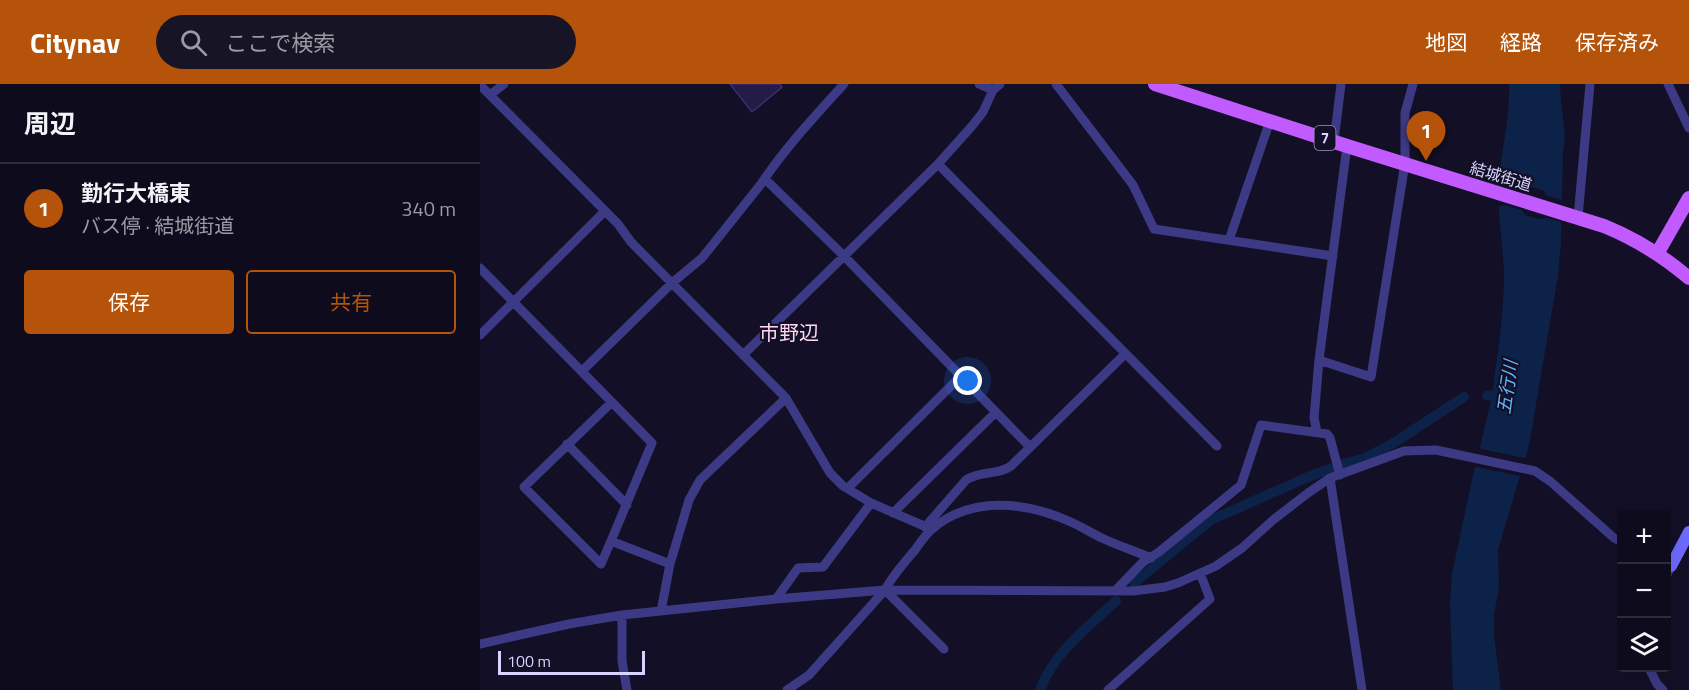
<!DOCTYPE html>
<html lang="ja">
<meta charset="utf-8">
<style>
:root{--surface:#0e0b1c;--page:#171425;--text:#f1f3f6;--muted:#9b9ba3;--line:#2e2b3b;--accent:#b45309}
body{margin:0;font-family:"Titillium Web","Noto Sans JP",sans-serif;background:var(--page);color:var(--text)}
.controls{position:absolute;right:18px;bottom:18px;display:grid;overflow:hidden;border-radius:6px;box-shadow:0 6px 24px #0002}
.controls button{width:54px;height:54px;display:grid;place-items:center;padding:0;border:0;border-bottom:2px solid var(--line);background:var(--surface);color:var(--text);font:30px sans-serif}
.scale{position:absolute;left:18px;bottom:15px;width:147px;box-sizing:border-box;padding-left:6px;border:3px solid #d9d4ff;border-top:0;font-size:16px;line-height:21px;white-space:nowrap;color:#d9d4ff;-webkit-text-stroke:4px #130f26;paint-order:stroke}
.you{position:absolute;left:488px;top:297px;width:21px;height:21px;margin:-15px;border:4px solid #fff;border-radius:50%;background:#1a73e8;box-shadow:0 0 0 9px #1a73e833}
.badge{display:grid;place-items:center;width:39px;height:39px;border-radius:50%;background:var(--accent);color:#fff;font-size:20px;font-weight:700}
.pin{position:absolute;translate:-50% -50px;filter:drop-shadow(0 2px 3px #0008)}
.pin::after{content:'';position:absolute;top:32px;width:21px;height:18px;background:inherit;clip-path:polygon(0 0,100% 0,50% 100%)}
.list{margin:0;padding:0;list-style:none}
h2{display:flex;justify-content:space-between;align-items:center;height:78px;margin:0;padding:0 24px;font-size:26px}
h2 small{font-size:20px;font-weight:400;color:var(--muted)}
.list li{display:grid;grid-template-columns:39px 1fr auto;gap:18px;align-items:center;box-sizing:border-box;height:90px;padding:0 24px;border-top:2px solid var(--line)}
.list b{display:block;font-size:22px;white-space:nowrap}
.list p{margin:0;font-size:20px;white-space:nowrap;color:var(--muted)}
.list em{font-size:20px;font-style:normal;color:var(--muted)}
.actions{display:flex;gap:12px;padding:18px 24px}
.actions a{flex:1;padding:14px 0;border:2px solid var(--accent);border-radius:6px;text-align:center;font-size:21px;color:var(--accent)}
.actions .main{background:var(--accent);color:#fff}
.icon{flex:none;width:33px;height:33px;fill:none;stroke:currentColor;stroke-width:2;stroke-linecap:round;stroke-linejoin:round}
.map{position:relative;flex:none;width:1209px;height:606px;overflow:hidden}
header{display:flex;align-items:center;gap:36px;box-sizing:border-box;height:84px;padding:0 30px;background:var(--accent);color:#fff}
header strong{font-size:28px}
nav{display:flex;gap:33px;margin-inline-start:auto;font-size:21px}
.search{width:420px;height:54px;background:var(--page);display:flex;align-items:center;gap:15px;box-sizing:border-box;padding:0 21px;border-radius:33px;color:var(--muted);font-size:22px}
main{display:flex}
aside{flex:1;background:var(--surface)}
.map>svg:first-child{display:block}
.water{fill:#0c2248}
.pier{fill:#130f26}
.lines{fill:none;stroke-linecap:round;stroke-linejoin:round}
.canal{stroke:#0c2248;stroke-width:10}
.building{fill:#241b47;stroke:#3b2d73;stroke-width:1.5}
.street{stroke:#3d3a85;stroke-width:9}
.secondary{stroke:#6f6bff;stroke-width:12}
.primary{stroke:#c25bff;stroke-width:14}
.labels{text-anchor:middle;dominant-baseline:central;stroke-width:4.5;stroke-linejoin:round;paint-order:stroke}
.shield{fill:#130f26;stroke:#9e99be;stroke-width:1.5}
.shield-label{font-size:15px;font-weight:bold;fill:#d9d4ff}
.street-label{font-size:16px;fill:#d9d4ff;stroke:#130f26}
.water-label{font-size:18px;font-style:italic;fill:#62b6ff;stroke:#130f26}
.quarter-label{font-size:20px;fill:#ffd6f0;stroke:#130f26}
</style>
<header>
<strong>Citynav</strong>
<div class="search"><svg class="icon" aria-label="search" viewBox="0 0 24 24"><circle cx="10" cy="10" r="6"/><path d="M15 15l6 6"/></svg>ここで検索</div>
<nav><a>地図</a><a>経路</a><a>保存済み</a></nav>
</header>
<main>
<aside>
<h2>周辺<small></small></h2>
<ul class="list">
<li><span class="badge">1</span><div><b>勤行大橋東</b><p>バス停 · 結城街道</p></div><em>340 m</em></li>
</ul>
<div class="actions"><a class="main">保存</a><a>共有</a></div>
</aside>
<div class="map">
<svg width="1209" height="606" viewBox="0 0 1209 606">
<rect width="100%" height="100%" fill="#130f26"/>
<!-- water -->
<path class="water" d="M1029,0H1080C1080,22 1088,48 1083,69L1081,158L1078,192L1049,361L1018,466L1019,503L1014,531V551L1021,606H973L970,520L972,490L992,396L1011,317L1002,315L1004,307L1013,306C1017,272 1023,235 1024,201C1025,166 1016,131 1019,96C1022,63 1030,34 1029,0Z"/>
<!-- pier -->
<path class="pier" d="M1017,92L1024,94L1027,99L1044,104L1050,103L1063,106L1067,112L1085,117V143L1080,138L1067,134L1059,135L1045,131L1042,126L1024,121L1020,122L1016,121Z
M997,364L1048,375L1044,393L992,382Z"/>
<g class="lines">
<!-- canal -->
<path class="canal" d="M863,380L885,374L912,360L984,313
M654,499L731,436L828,393L852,384
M560,606C574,568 607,544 636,517"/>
</g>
<!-- building -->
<path class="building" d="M250,0H300L302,3L272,28Z"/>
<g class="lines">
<!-- street -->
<path class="street" d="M499,0L513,6
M576,0L653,101L674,145L853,172
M1188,0L1209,44
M0,1L138,140L151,158L306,314L350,389L363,402L391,419L451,445
M10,11L24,0
M854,57L861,0
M458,80L737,362
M285,95L364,172L550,363
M1098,133L1110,0
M749,156L790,37
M0,184L172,359L131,457L190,480
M0,251L125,127
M263,271L458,80L492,42L503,28L513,6L520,0
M839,276L891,293L925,79V29L933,0
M102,287L192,199L222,174L281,100C305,64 335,32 364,0
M837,348L834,334L839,276L867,62
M87,360L147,421
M850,394L882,606
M368,404L481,292
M413,429L516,328
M445,443L486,396C501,386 517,392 531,382L645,270
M131,457L121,480L44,403L132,318
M1186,480L1191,482L1186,493
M405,506L464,565
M635,507L663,478L679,468L761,401L781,341L847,350L850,354L860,391
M296,515L318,484L343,483L391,419
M181,527L190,480L209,416L220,396L306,314
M142,531V577L147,606
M0,560L89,540L142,531L296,515L405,506L653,507L685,503L698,499L736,482L762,464L793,436L828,409L850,394L924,367L956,366L1055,387L1071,398L1134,454L1142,458
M1169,584L1177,600L1183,606
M307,606L329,591L405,506C413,491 424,479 435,466C440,459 446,450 452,445C492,411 547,418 591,438C602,443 613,450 624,455C639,462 655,467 671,474
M628,606L730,515L720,489"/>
<!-- secondary -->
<path class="secondary" d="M1191,482L1209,448"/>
<!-- primary -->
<path class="primary" d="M675,0L867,62L1124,142C1156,155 1183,172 1209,194
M1177,170L1209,114"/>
</g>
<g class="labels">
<!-- shield labels -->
<rect class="shield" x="834.5" y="42" width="21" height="24" rx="4.5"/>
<g class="shield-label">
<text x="845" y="54">7</text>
</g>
<!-- street labels -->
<g class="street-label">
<text transform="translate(1021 92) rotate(17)">結城街道</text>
</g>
<!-- water labels -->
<g class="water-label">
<text transform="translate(1027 303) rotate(-82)">五行川</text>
</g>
<!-- quarter labels -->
<g class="quarter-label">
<text x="309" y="248">市野辺</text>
</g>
</g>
</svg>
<div class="controls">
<button>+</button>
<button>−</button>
<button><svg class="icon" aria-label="layers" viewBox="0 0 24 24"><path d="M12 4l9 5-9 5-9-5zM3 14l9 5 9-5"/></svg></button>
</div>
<div class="scale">100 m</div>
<div class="you"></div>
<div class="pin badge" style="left:946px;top:77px">1</div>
</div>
</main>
